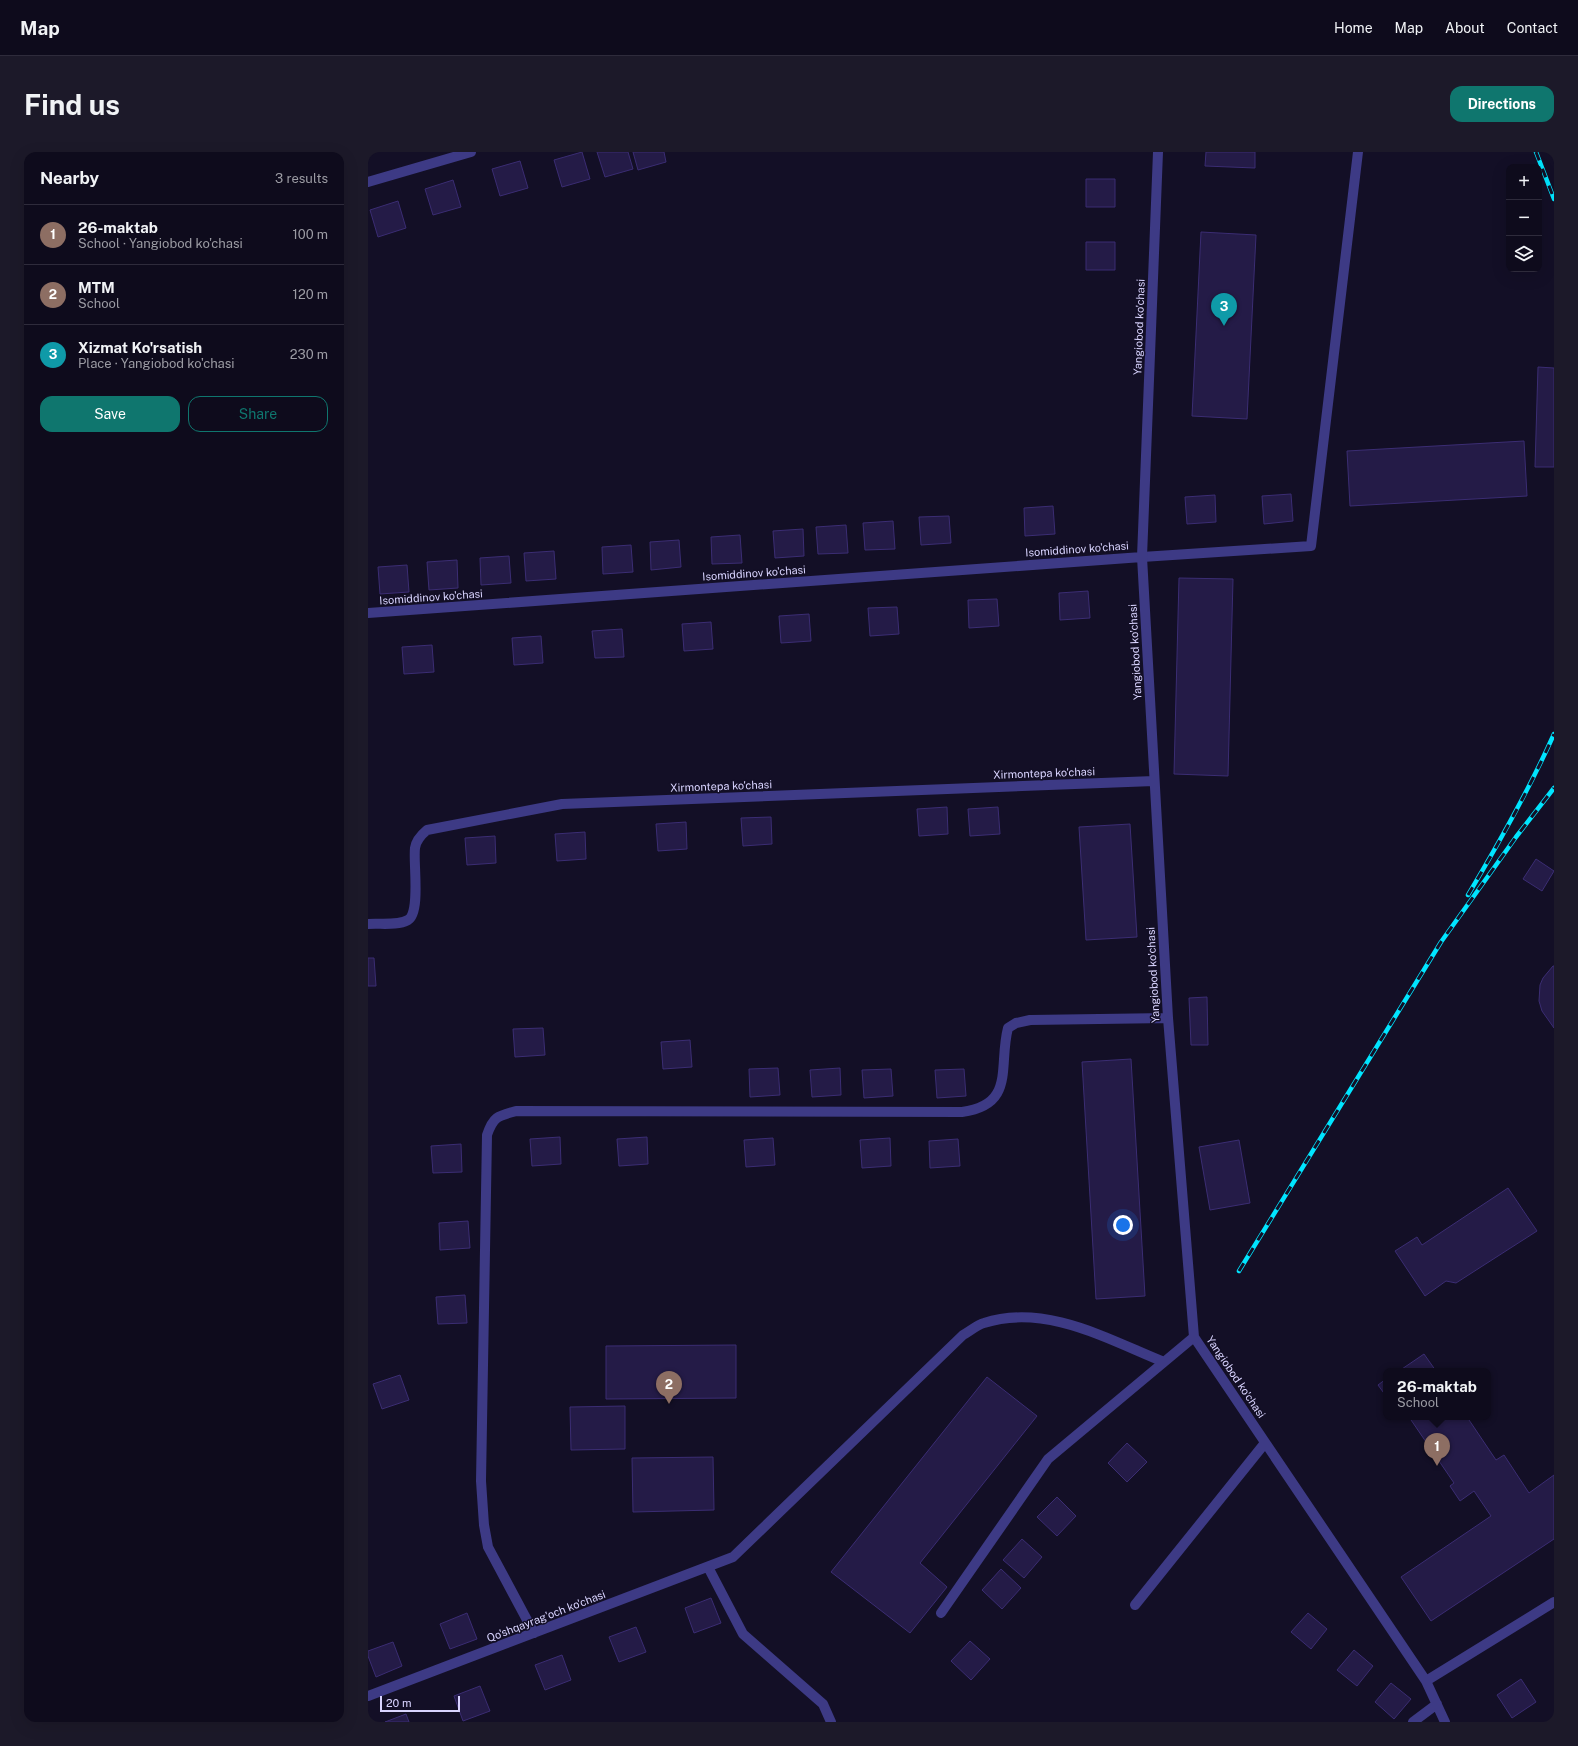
<!DOCTYPE html>
<meta charset="utf-8">
<style>
:root{--surface:#0e0b1c;--page:#1c1929;--text:#f1f3f6;--muted:#9b9ba3;--line:#2e2b3b;--accent:#0f766e}
body{margin:0;font-family:"Public Sans",sans-serif;background:var(--page);color:var(--text)}
.controls{position:absolute;right:12px;top:12px;display:grid;overflow:hidden;border-radius:8px;box-shadow:0 4px 16px #0002}
.controls button{width:36px;height:36px;display:grid;place-items:center;padding:0;border:0;border-bottom:1px solid var(--line);background:var(--surface);color:var(--text);font:20px sans-serif}
.scale{position:absolute;left:12px;bottom:10px;width:80px;box-sizing:border-box;padding-left:4px;border:2px solid #d9d4ff;border-top:0;font-size:11px;line-height:14px;white-space:nowrap;color:#d9d4ff;-webkit-text-stroke:3px #130f26;paint-order:stroke}
.you{position:absolute;left:755px;top:1073px;width:14px;height:14px;margin:-10px;border:3px solid #fff;border-radius:50%;background:#1a73e8;box-shadow:0 0 0 6px #1a73e833}
.badge{display:grid;place-items:center;width:26px;height:26px;border-radius:50%;background:var(--accent);color:#fff;font-size:13px;font-weight:700}
.pin{position:absolute;translate:-50% -33px;filter:drop-shadow(0 1px 2px #0008)}
.pin::after{content:'';position:absolute;top:21px;width:14px;height:12px;background:inherit;clip-path:polygon(0 0,100% 0,50% 100%)}
.popup{position:absolute;left:1015px;top:1216px;width:108px;height:52px;box-sizing:border-box;display:grid;place-content:center;border-radius:8px;background:var(--surface);filter:drop-shadow(0 1px 3px #0005);font-size:13px;white-space:nowrap;color:var(--muted)}
.popup b{font-size:15px;color:var(--text)}
.popup::after{content:'';position:absolute;left:50%;top:100%;margin-left:-8px;border:8px solid transparent;border-top-color:var(--surface)}
.list{margin:0;padding:0;list-style:none}
h2{display:flex;justify-content:space-between;align-items:center;height:52px;margin:0;padding:0 16px;font-size:17px}
h2 small{font-size:13px;font-weight:400;color:var(--muted)}
.list li{display:grid;grid-template-columns:26px 1fr auto;gap:12px;align-items:center;box-sizing:border-box;height:60px;padding:0 16px;border-top:1px solid var(--line)}
.list b{display:block;font-size:15px;white-space:nowrap}
.list p{margin:0;font-size:13px;white-space:nowrap;color:var(--muted)}
.list em{font-size:13px;font-style:normal;color:var(--muted)}
.actions{display:flex;gap:8px;padding:12px 16px}
.actions a{flex:1;padding:9px 0;border:1px solid var(--accent);border-radius:12px;text-align:center;font-size:14px;color:var(--accent)}
.actions .main{background:var(--accent);color:#fff}
.icon{flex:none;width:22px;height:22px;fill:none;stroke:currentColor;stroke-width:2;stroke-linecap:round;stroke-linejoin:round}
.map{position:relative;flex:none;width:1186px;height:1570px;overflow:hidden;border-radius:12px}
header{display:flex;align-items:center;gap:24px;box-sizing:border-box;height:56px;padding:0 20px;background:var(--surface);border-bottom:1px solid var(--line)}
header strong{font-size:19px}
nav{display:flex;gap:22px;margin-inline-start:auto;font-size:14px}
.intro{display:flex;align-items:center;justify-content:space-between;box-sizing:border-box;height:96px;padding:0 24px}
h1{margin:0;font-size:28px}
.button{padding:10px 18px;border-radius:12px;background:var(--accent);color:#fff;font-size:14px;font-weight:700}
main{display:flex;gap:24px;padding:0 24px}
aside{flex:1;background:var(--surface);border-radius:12px;box-shadow:0 4px 16px #0002}
.map>svg:first-child{display:block}
.building{fill:#241b47;stroke:#3b2d73}
.lines{fill:none;stroke-linecap:round;stroke-linejoin:round}
.service{stroke:#3d3a85;stroke-width:10}
.minor{stroke:#3d3a85;stroke-width:10}
.rail-casing{stroke:#00e5ff;stroke-width:4.5}
.rail{stroke:#130f26;stroke-width:3;stroke-dasharray:9;stroke-linecap:butt}
.labels{text-anchor:middle;dominant-baseline:central;stroke-width:3;stroke-linejoin:round;paint-order:stroke}
.street-label{font-size:11px;fill:#d9d4ff;stroke:#130f26}
</style>
<header>
<strong>Map</strong>
<nav><a>Home</a><a>Map</a><a>About</a><a>Contact</a></nav>
</header>
<div class="intro"><h1>Find us</h1><a class="button">Directions</a></div>
<main>
<aside>
<h2>Nearby<small>3 results</small></h2>
<ul class="list">
<li><span class="badge" style="background:#8d6e63">1</span><div><b>26-maktab</b><p>School · Yangiobod ko'chasi</p></div><em>100 m</em></li>
<li><span class="badge" style="background:#8d6e63">2</span><div><b>MTM</b><p>School</p></div><em>120 m</em></li>
<li><span class="badge" style="background:#0f9aa8">3</span><div><b>Xizmat Ko'rsatish</b><p>Place · Yangiobod ko'chasi</p></div><em>230 m</em></li>
</ul>
<div class="actions"><a class="main">Save</a><a>Share</a></div>
</aside>
<div class="map">
<svg width="1186" height="1570" viewBox="0 0 1186 1570">
<rect width="100%" height="100%" fill="#130f26"/>
<!-- building -->
<path class="building" d="M214,0L222,27L194,35L186,8Z
M229,0H260L265,17L237,25Z
M265,0H296L298,10L270,18Z
M838,0H887V16L837,14Z
M152,9L160,36L132,44L124,17Z
M718,27H747V55H718Z
M85,28L93,55L65,63L57,37Z
M30,49L38,76L10,85L2,58Z
M833,80L888,83L879,267L824,264Z
M718,90H747V118H718Z
M1170,215L1186,216V315H1167Z
M1156,289L1159,344L982,354L979,299Z
M923,342L925,369L896,372L894,344Z
M847,343L848,370L819,372L817,345Z
M685,354L687,382L657,384L656,356Z
M581,364L583,391L553,393L551,365Z
M525,369L527,397L497,398L495,371Z
M478,373L480,401L450,402L448,375Z
M435,377L436,404L407,406L405,379Z
M372,383L374,411L344,412L343,385Z
M311,388L313,415L283,418L282,390Z
M263,393L265,420L235,422L234,395Z
M186,399L188,427L158,429L156,401Z
M141,404L143,431L113,433L112,406Z
M89,408L90,436L61,438L59,410Z
M39,413L41,440L12,442L10,415Z
M811,426L865,427L860,624L806,622Z
M720,439L722,466L692,468L691,441Z
M629,447L631,474L601,476L600,448Z
M529,455L531,482L502,484L500,456Z
M441,462L443,489L413,491L411,464Z
M343,470L345,497L316,499L314,472Z
M254,477L256,505L227,506L224,479Z
M173,484L175,511L146,513L144,486Z
M64,493L66,520L36,522L34,495Z
M579,655L580,682L551,684L549,657Z
M630,655L632,682L602,684L600,657Z
M403,665L404,692L375,694L373,666Z
M318,670L319,697L290,699L288,672Z
M762,672L769,785L718,788L711,675Z
M217,680L218,707L189,709L187,682Z
M127,684L128,711L99,713L97,686Z
M1168,707L1186,719L1174,739L1155,727Z
M0,806H6L8,834H0Z
M1185,814H1186V876L1174,859L1171,849L1172,833L1175,826Z
M839,845L840,893H823L821,846Z
M175,876L177,903L147,905L145,877Z
M322,888L324,915L295,917L293,890Z
M763,907L777,1144L728,1147L714,910Z
M410,916L412,943L382,945L381,917Z
M472,916L473,943L444,945L442,918Z
M523,917L525,944L496,946L494,918Z
M596,917L598,944L569,946L567,918Z
M192,985L193,1012L164,1014L162,987Z
M279,985L280,1012L251,1014L249,987Z
M405,986L407,1013L378,1015L376,988Z
M522,986L523,1014L494,1016L492,988Z
M590,987L592,1014L562,1016L561,989Z
M871,988L882,1051L842,1058L831,995Z
M93,992L94,1020L65,1021L63,994Z
M1140,1036L1169,1079L1088,1131L1078,1129L1057,1144L1027,1099L1049,1085L1054,1093Z
M100,1069L102,1096L72,1098L71,1071Z
M97,1143L99,1171L70,1172L68,1145Z
M368,1193V1246L238,1247V1194Z
M1056,1202L1068,1219H1031Z
M32,1223L41,1248L14,1257L5,1232Z
M619,1225L669,1264L552,1411L579,1435L542,1481L463,1420Z
M1018,1227V1244L1010,1233Z
M257,1254V1297L203,1298L202,1255Z
M1041,1265H1099L1128,1308L1136,1303L1161,1341L1186,1323V1387L1063,1469L1033,1425L1123,1364L1106,1339L1092,1349L1082,1334L1086,1331Z
M759,1291L779,1310L759,1330L740,1311Z
M345,1305L346,1358L265,1360L264,1306Z
M689,1345L708,1364L689,1384L669,1365Z
M654,1387L674,1405L656,1426L635,1408Z
M633,1417L653,1436L634,1457L614,1438Z
M343,1446L353,1471L326,1481L317,1456Z
M99,1461L109,1487L82,1497L72,1472Z
M940,1461L959,1477L943,1497L923,1480Z
M268,1475L278,1500L251,1510L241,1485Z
M602,1489L622,1507L603,1528L583,1509Z
M25,1490L34,1514L8,1525L0,1504V1499Z
M986,1498L1005,1514L989,1534L969,1518Z
M194,1503L203,1528L177,1538L167,1513Z
M1153,1527L1168,1550L1144,1566L1129,1543Z
M1023,1531L1043,1547L1026,1567L1007,1550Z
M112,1534L122,1559L95,1569L86,1544Z
M38,1562L41,1570H17Z"/>
<g class="lines">
<!-- service -->
<path class="service" d="M774,405L943,394L990,0"/>
<!-- minor -->
<path class="minor" d="M790,0L774,405L800,866L826,1185L1058,1529L1077,1570
M0,30L103,0
M0,461L774,405
M0,772C12,771 29,774 40,768C53,760 45,711 47,696C48,688 53,683 59,678L194,652L786,629
M340,1415L375,1482L455,1552L463,1570
M767,1453L897,1291
M573,1461L680,1307L826,1185
M166,1481L120,1395L116,1373L113,1329L119,983C125,965 129,964 148,959L594,960C648,953 630,914 640,876L648,871L662,868L800,866
M1058,1529L1186,1450
M0,1544L365,1405L595,1183C602,1179 609,1173 616,1171C678,1151 741,1188 796,1210
M1045,1570L1069,1552"/>
<defs>
<path id="rail" d="M1168,0L1186,47
M1100,743C1131,691 1161,638 1186,582
M871,1119L1073,790L1148,685L1186,636"/>
</defs>
<!-- rail casing -->
<use href="#rail" class="rail-casing"/>
<!-- rail -->
<use href="#rail" class="rail"/>
</g>
<g class="labels">
<!-- street labels -->
<g class="street-label">
<text transform="translate(771 175) rotate(-88)">Yangiobod ko'chasi</text>
<text transform="translate(709 397) rotate(-4)">Isomiddinov ko'chasi</text>
<text transform="translate(386 421) rotate(-4)">Isomiddinov ko'chasi</text>
<text transform="translate(63 445) rotate(-4)">Isomiddinov ko'chasi</text>
<text transform="translate(767 500) rotate(-93)">Yangiobod ko'chasi</text>
<text transform="translate(676 621) rotate(-2)">Xirmontepa ko'chasi</text>
<text transform="translate(353 634) rotate(-2)">Xirmontepa ko'chasi</text>
<text transform="translate(785 823) rotate(-93)">Yangiobod ko'chasi</text>
<text transform="translate(868 1225) rotate(56)">Yangiobod ko'chasi</text>
<text transform="translate(178 1464) rotate(-21)">Qo'shqayrag'och ko'chasi</text>
</g>
</g>
</svg>
<div class="controls">
<button>+</button>
<button>−</button>
<button><svg class="icon" aria-label="layers" viewBox="0 0 24 24"><path d="M12 4l9 5-9 5-9-5zM3 14l9 5 9-5"/></svg></button>
</div>
<div class="scale">20 m</div>
<div class="you"></div>
<div class="pin badge" style="left:1069px;top:1314px;background:#8d6e63">1</div>
<div class="popup"><b>26-maktab</b>School</div>
<div class="pin badge" style="left:301px;top:1252px;background:#8d6e63">2</div>
<div class="pin badge" style="left:856px;top:174px;background:#0f9aa8">3</div>
</div>
</main>
